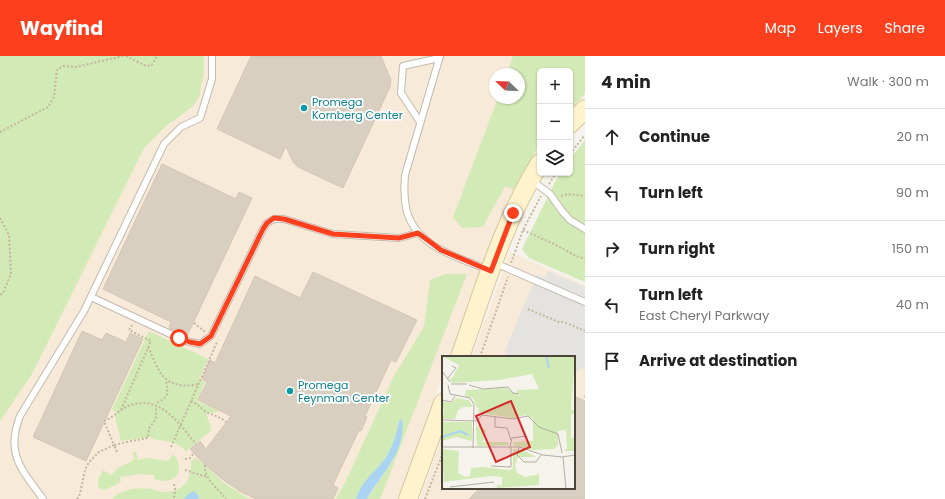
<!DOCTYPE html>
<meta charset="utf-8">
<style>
:root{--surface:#fff;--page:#f2f2f2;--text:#222;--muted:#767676;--line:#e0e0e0;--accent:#fc3f1d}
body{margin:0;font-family:Poppins,sans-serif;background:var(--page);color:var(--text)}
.controls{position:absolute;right:12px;top:12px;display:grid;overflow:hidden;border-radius:6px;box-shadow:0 1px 3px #0004}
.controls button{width:36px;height:36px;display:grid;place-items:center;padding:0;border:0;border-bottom:1px solid var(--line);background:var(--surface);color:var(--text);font:20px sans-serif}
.compass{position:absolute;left:489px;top:12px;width:36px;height:36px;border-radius:50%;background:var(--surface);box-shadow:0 1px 3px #0004;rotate:293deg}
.stop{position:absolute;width:12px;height:12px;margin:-9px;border:3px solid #fc3f1d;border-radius:50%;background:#fff}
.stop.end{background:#fc3f1d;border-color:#fff;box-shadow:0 1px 4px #0008}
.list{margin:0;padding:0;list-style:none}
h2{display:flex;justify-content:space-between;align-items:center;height:52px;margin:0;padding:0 16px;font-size:17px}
h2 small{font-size:13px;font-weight:400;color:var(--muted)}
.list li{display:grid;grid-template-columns:26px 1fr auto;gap:12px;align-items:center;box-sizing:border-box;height:56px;padding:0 16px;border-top:1px solid var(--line)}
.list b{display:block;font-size:15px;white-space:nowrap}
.list p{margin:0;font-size:13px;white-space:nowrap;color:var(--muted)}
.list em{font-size:13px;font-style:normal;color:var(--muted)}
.icon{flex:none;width:22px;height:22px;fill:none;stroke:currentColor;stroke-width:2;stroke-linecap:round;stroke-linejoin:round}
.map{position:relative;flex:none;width:585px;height:443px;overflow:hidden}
header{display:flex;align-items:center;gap:24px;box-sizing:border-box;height:56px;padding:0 20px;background:var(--accent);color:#fff}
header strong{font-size:19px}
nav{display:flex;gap:22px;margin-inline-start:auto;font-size:14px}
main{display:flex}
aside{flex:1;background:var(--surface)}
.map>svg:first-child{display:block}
.commercial{fill:#f7ead8;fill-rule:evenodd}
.green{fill:#d2eab5}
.parking{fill:#e5e3e0}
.water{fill:#a9d4f2}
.building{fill:#d8cfc1;stroke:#d3c7b4}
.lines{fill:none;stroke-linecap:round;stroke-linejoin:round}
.lane-casing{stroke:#c2bbae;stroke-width:8}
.secondary-casing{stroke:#d6c79b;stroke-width:20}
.path{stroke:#c4b79f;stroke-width:2;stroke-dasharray:2 2;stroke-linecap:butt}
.lane{stroke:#fff;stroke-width:6}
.secondary{stroke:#fff3cd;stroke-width:18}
.route{stroke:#fc3f1d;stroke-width:5}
.culture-dot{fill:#0f9aa8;stroke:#fff;stroke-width:1.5}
.labels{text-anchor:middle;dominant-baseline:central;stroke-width:3.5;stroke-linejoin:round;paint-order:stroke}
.culture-label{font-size:11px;fill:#0d838f;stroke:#fff;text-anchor:start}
.inset-river{fill:none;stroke:#a9d4f2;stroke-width:2}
.inset-road{fill:none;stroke:#b2ada4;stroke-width:1}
.view{fill:#d62828;fill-opacity:0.15;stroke:#d62828;stroke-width:2}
.inset-edge{fill:none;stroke:#4b4439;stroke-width:2}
</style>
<header>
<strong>Wayfind</strong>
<nav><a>Map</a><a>Layers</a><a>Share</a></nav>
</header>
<main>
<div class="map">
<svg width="585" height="443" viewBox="0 0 585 443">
<rect width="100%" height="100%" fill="#f6f3ec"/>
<!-- commercial -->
<path class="commercial" d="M95,0H585V39L570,55V15H540V89L512,137L492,186L449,301H443V318L397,443H0V216ZM495,18H519V42H495Z
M510,196L585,229V443H420L443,379V432H574V301H472Z"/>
<!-- green -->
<path class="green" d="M0,0H204L203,21L199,41L192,51L166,70L144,92L32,318L0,365Z
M513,0H585V37L570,54V15H540V87L514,134L505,130L483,171L462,172L453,161L498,42H519V18H507Z
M585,84V226L529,202L522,193L555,126L561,117H570V103Z
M446,218H467L380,443H367L394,403L399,365C397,378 392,392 385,403C374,417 361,425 356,443H336L347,423L394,320L424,271L430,224Z
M149,275L208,303L199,323L205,326L197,345L219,355L214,357H206L212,374L186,395C176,385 165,385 152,383L151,381L121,385L115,361L116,356L112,354Z
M133,396H136L138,404L147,402L168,405L173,398C181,406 182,420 170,424C164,426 159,424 154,423V419L139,418L120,421L121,426L105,434L101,433L98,430V425L103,414L111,419L118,412L134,404Z
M196,402L224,427L249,443H199L198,439L183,443H112C122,433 138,431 151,433C155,433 158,436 163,436C183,437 192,424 191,405Z"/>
<!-- parking -->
<path class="parking" d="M548,215L585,231V314L581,312L574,319V301H506L505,295L537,218L544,222Z"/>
<!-- water -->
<path class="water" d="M402,363C407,395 381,418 367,443H356C361,425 374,417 385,403C392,392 397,378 399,365Z
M194,435L198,439L199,443H183L190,437Z"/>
<!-- building -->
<path class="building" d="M251,0H381L391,24L390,31L343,132L298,111L293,106L286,90L280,103L217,73Z
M162,108L236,143L239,136L252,142L187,280L169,272L171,266L103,233Z
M313,216L417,264L396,306L391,304L365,360L367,361L361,375L359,374L333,429L338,432L333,443H256L241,436L222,423L205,409L190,393L200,385L206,393L231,360L198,344L207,326L202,323L210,304L215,307L255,220L300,242Z
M82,275L102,284L106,277L126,286L130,277L143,283L86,405L33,381Z
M574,340L585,345V443H469L480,432H574Z"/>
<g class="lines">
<defs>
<path id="lane" d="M440,0L405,119C404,131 404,144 407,156C418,192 458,201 489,214
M420,66L401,37L403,10L439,2
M531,124L550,138L562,155L570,164L585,173
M495,207L585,246
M91,241L179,282L190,286L200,288L211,280L263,173L267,167L274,163H284L333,178L399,182L418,177
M43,443C22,414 5,398 20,360L84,255L164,88L181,71L200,62L212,23V0"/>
<path id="secondary" d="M570,68L585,53
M460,301C483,236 503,166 540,107
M408,443L443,347"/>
</defs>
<!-- lane casing -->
<use href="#lane" class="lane-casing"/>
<!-- secondary casing -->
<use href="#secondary" class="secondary-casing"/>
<!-- path -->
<path class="path" d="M126,0L144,9L151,10L157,0
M0,76L48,51L54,41L57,14L63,10L76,11L123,0
M570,98L585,79
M549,128L556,117
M561,140L567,138L585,140
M0,162L9,179L11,218L3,237L0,239
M523,174L554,188L576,200L585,203
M511,207L523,174L541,140
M528,253L559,266H564L585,275
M194,267L205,276
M148,291C153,300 156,312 163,320C171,330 187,331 198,328
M480,301L508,221
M584,341L585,340
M191,345C197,348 200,351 205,355C212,360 218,359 226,366
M121,354L151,285L129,274L132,269
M171,391L217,286
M117,396L114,389L131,385L148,382L149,372L154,366L156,361V350L158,346L164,343L167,338V332L166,322
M185,403L190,402L194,397
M205,409C204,424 218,432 226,443
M185,414L207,421
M174,428L175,433L174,443
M77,443L80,438L85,414L89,406L99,396L114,389L104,365C114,361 121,352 131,349C161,339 180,369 196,388
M425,443L443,397"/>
<!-- lane -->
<use href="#lane" class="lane"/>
<!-- secondary -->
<use href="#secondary" class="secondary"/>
</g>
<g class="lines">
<!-- route -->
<path class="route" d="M179,282L190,286L200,288L211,280L263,173L267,167L274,162L284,163L333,178L399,182L418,177L441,194L491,215L513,157"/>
</g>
<!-- markers -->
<g class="culture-dot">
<circle cx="304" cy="52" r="4"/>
<circle cx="290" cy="335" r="4"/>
</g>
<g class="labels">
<!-- culture labels -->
<g class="culture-label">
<text x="312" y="46">Promega<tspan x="312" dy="13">Kornberg Center</tspan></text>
<text x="298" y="329">Promega<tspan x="298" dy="13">Feynman Center</tspan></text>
</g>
</g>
<!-- overview -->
<g transform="translate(442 300)">
<rect width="133" height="133" fill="#f6f3ec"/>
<path d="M0,0H133L129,54H133V57L129,59V82H133V95H122L125,92L124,74L116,75V89L112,93L91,94L71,89V86L91,85V63L84,59L71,62L39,57L36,56V53H39L35,52L31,42L23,40L24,34L65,32L77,40L79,38H75V34L97,33L90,18L57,24L10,27L7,23L11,21L17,9ZM14,42L27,44L31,51H21L16,54L13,63H0L2,55L0,45L9,47ZM0,66H30V85L14,81L0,85ZM37,69L44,74L41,86H66L67,89L35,90L34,71ZM0,93L17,95L16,117L23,121L28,120L29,112L40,111L68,114L71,112V93L81,94L94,101H76L73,109L75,117L83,121L97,118V129L55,132V129H60V121L48,120L2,126Z" fill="#d2eab5"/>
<path class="inset-river" d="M104,0L107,12M0,81L18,75L26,79"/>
<path class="inset-road" d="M0,15L8,26M6,22L14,12L10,10M9,28H25M6,29L8,38L28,42L32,48L31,92M27,29L41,33L66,31L71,37L77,38M0,44L9,46L13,40M53,61V71L65,72L69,84M0,64L35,65L40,59L71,63L86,60L97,71L116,78L120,97M0,91H77L101,99L120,101L133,99M68,91L70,82L85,80M77,91L75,99L82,106H94L99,99M121,101L124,133M49,110L69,111V91M8,131L52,126"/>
<path class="view" d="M69,45L88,91L54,106L34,60Z"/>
<rect width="133" height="133" class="inset-edge"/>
</g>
</svg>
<div class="controls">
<button>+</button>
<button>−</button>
<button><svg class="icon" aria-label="layers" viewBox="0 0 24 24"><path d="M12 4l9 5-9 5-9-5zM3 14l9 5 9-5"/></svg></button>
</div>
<svg class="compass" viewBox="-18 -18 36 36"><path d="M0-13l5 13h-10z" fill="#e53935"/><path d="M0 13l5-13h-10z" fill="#767676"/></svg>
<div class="stop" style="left:179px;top:282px"></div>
<div class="stop end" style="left:513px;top:157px"></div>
</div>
<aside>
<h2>4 min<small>Walk · 300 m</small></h2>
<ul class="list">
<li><svg class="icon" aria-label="ahead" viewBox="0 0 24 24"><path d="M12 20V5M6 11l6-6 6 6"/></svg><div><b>Continue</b></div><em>20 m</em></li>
<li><svg class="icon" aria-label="left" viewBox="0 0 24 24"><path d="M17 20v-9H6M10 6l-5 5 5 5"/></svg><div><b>Turn left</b></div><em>90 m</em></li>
<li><svg class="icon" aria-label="right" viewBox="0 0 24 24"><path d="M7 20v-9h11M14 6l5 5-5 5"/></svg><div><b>Turn right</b></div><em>150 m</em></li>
<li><svg class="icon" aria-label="left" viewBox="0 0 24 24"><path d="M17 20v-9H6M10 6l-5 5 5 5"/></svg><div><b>Turn left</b><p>East Cheryl Parkway</p></div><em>40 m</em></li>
<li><svg class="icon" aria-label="arrive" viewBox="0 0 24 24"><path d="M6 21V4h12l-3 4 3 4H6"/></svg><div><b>Arrive at destination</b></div></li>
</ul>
</aside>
</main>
